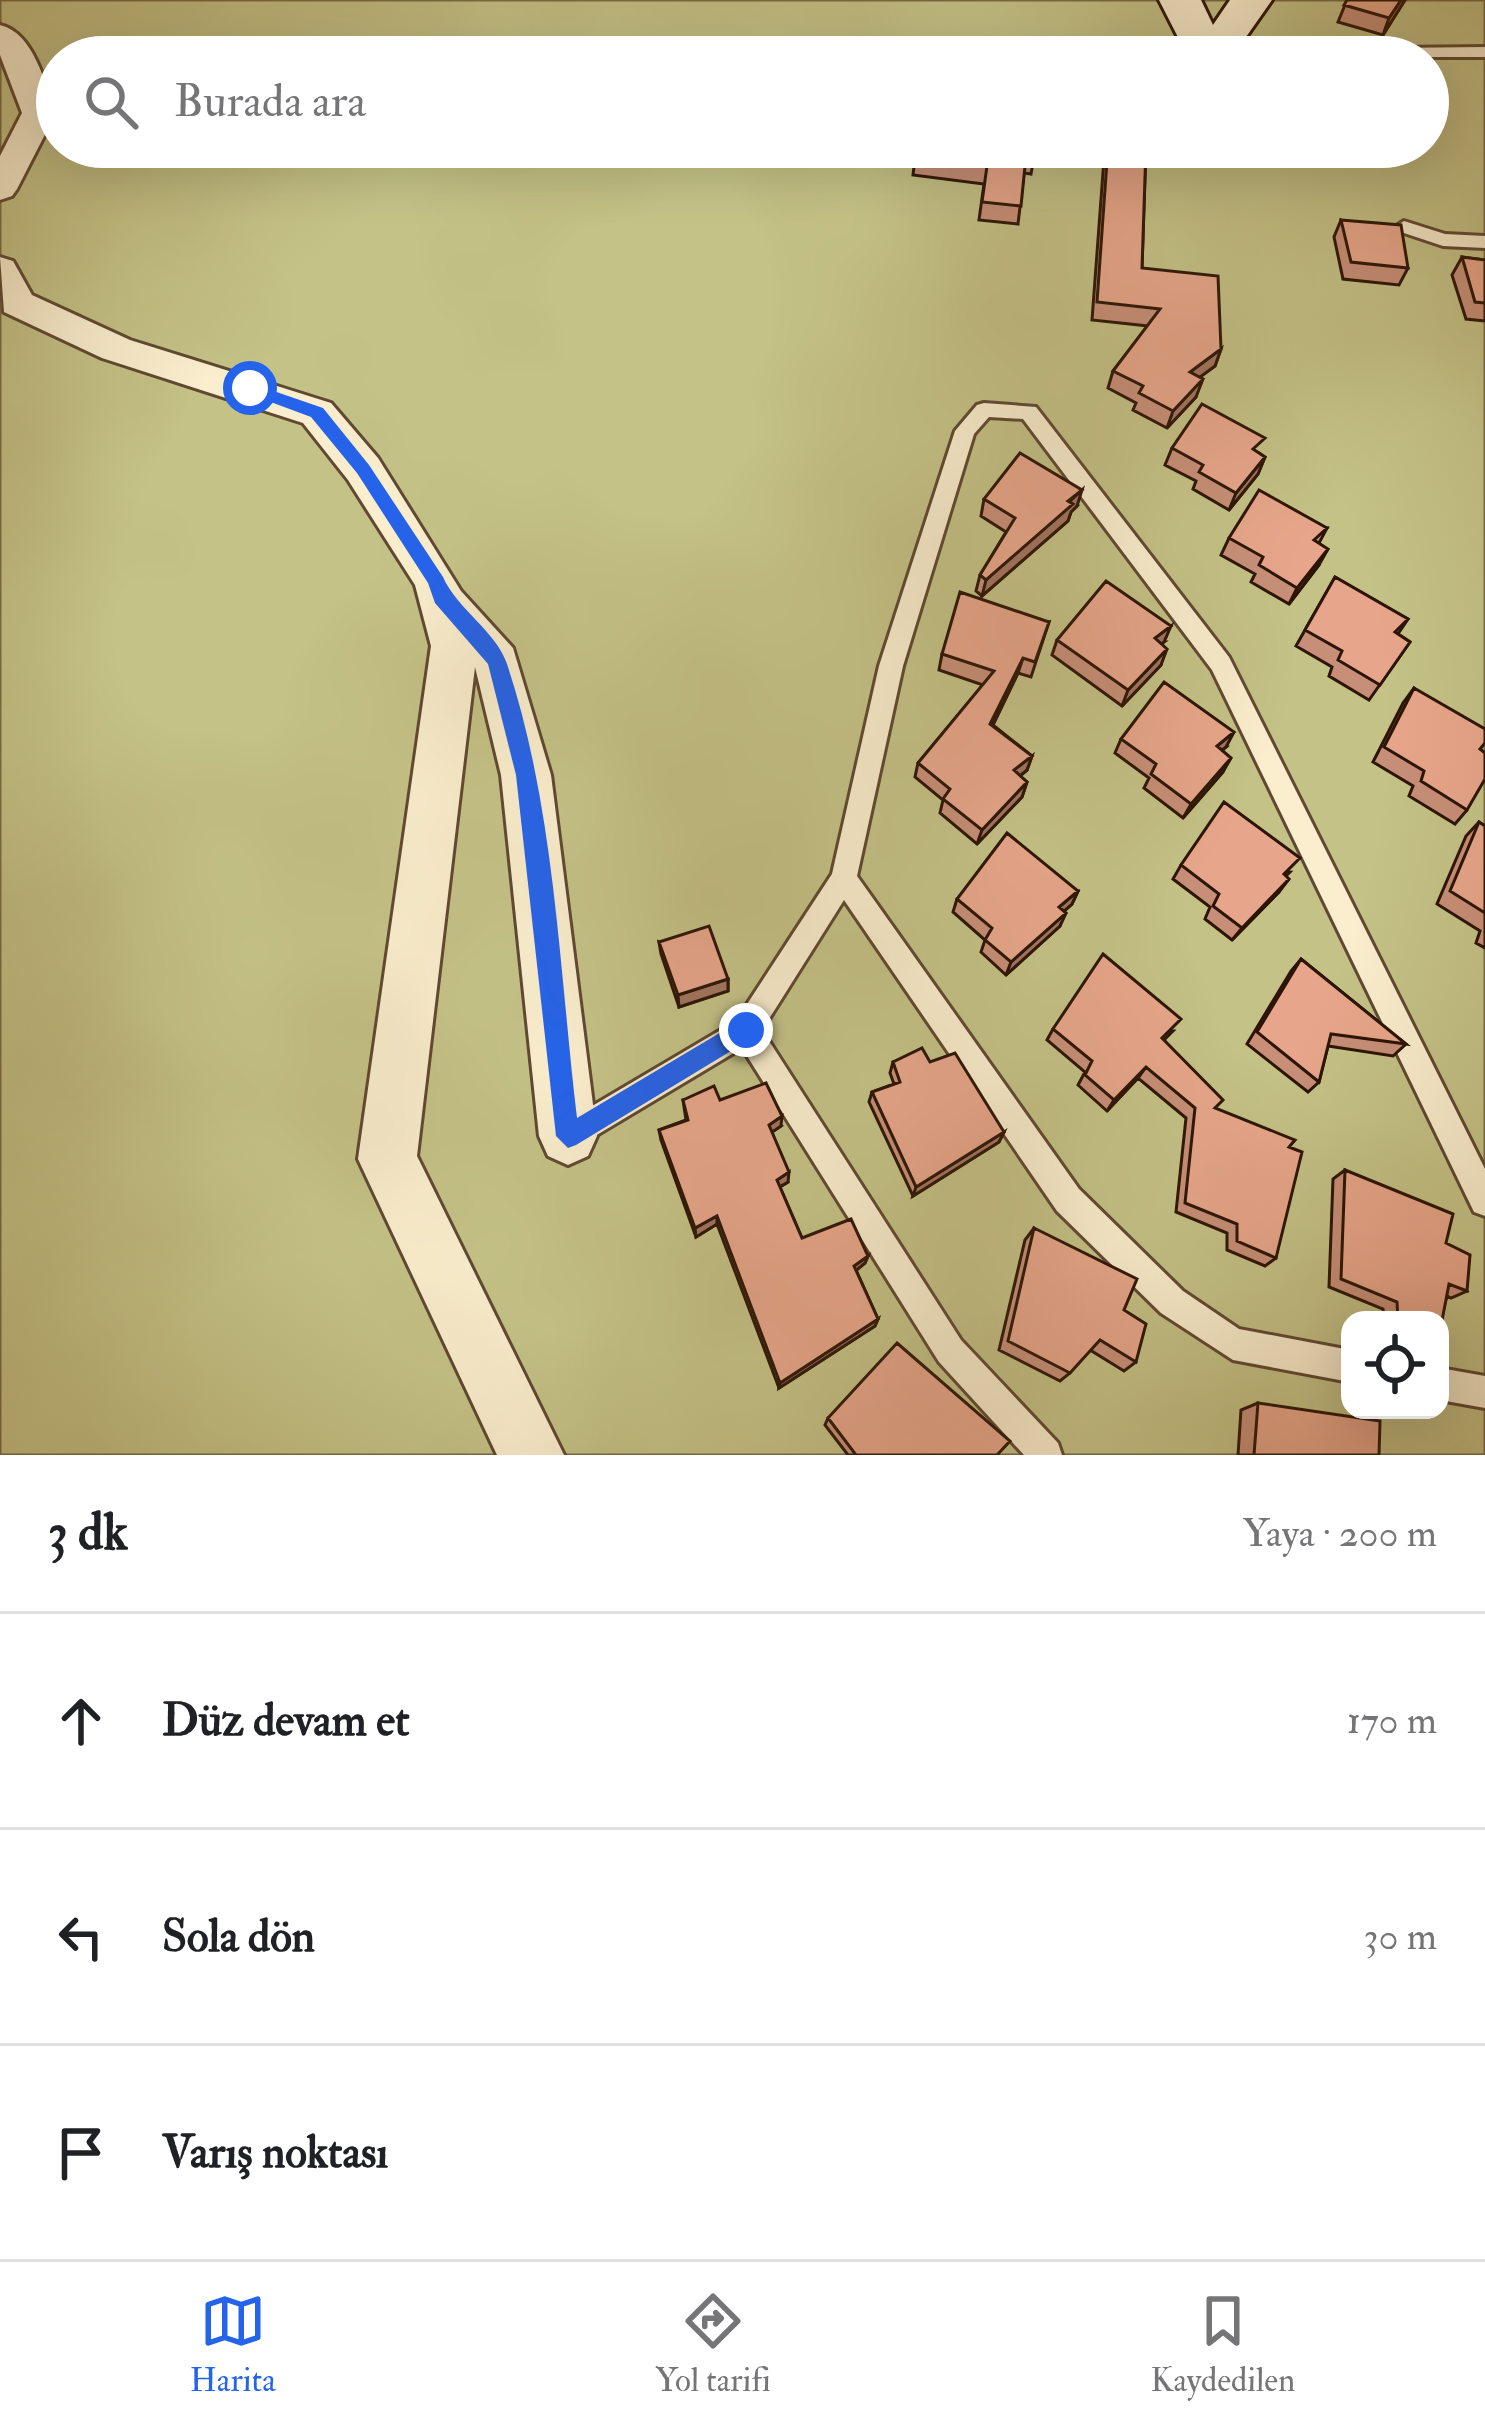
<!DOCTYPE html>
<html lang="tr">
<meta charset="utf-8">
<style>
:root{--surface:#fff;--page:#f2f2f2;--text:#202124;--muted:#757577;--line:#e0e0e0;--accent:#2563eb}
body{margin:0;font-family:"IM FELL Double Pica",serif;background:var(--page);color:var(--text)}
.controls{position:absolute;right:36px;bottom:36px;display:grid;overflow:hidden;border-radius:24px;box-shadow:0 12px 48px #0002}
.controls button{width:108px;height:108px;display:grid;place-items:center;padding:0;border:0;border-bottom:3px solid var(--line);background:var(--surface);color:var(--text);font:60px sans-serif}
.stop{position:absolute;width:36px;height:36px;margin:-27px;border:9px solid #2563eb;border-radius:50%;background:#fff}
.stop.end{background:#2563eb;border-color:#fff;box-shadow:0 3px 12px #0008}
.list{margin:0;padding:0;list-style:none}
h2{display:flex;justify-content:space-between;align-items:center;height:156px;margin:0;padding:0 48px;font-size:51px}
h2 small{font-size:39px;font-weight:400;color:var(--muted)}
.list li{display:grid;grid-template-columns:78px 1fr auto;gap:36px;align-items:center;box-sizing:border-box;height:216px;padding:0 48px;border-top:3px solid var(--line)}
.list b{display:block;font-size:45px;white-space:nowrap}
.list em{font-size:39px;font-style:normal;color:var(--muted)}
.icon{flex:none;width:66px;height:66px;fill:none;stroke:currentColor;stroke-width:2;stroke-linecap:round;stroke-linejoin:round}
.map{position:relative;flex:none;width:1485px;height:1455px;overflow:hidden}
.search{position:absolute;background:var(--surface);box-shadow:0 12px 48px #0002;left:36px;right:36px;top:36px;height:132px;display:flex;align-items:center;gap:30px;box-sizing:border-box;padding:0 42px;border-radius:66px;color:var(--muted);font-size:45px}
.sheet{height:804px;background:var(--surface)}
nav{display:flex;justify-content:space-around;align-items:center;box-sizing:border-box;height:168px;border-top:3px solid var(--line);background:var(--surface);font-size:33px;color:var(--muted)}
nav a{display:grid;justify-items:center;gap:6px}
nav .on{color:var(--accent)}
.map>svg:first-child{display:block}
.green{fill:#c4c287;stroke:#786c46;stroke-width:3;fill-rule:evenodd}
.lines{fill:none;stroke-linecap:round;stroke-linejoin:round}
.lane-casing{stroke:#5f4932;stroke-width:6}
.street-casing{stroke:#5f4932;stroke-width:6}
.secondary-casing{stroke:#2c1506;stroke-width:6}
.lane{fill:#faeece;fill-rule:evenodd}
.street{fill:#faeece;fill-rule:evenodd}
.secondary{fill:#faeece;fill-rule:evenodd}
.wall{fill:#c78f78;stroke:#2c1506;stroke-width:3}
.shaded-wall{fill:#a27461;stroke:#2c1506;stroke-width:3}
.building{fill:#e7a68b;stroke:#2c1506;stroke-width:3}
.route{fill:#2563eb}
</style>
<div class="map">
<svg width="1485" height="1455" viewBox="0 0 1485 1455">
<rect width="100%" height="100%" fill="#f7e5b4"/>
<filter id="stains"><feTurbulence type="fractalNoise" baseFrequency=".00167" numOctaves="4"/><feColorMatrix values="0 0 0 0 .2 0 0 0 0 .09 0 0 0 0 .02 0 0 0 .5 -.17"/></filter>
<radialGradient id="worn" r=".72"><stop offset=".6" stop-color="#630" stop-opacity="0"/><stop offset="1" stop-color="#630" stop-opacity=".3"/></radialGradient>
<!-- green -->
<path class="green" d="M0,0H1485V1455H0ZM57,57H1428V147H57ZM1350,1320H1440V1410H1350Z"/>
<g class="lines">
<defs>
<path id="lane" d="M1485,47V57H1387L1382,53L1390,48Z
M1404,221L1445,234L1485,236V248L1443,246L1398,231L1395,227Z
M984,403L1036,407L1229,657L1485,1169V1216L1474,1212L1212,670L1023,419L989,417L974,434L903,666L857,876L1079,1189L1183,1291L1239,1329L1350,1350V1382L1233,1360L1161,1313L1057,1211L844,900L762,1030L961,1340L1058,1443L1062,1455H1024L939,1362L742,1048L580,1145L570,1149L560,1145L556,1135L560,1125L736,1021L832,874L879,666L955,431L977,405Z
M1440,1368L1485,1376V1408L1440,1400Z"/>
<path id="street" d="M0,25C34,33 45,84 56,113L17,189L12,196L0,200V156L22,113L0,55Z
M0,257L13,261L32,295L130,340L331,403L378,458L461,591L513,648L551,775L597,1136L588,1156L568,1165L548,1156L539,1136L501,775L475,667L417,1156L564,1455H497L358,1159L431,646L415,585L348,480L303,423L102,358L4,312Z"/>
<path id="secondary" d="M1159,0H1201L1213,25L1230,0H1272L1239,47L1209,55L1184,49Z"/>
</defs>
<!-- lane casing -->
<use href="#lane" class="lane-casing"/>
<!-- street casing -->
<use href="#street" class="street-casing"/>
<!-- secondary casing -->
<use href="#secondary" class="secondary-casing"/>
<!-- lane -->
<use href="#lane" class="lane"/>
<!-- street -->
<use href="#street" class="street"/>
<!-- secondary -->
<use href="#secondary" class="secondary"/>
</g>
<!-- wall -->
<path class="wall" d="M1347,0H1405L1383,35L1338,22Z
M1107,147H1146L1142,268L1221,349L1215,366L1199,377L1196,397L1167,428L1133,410L1136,403L1108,388L1113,371L1148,326L1092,320L1104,159Z
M1034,157L1031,174L1024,173L1018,224L979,220L984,184L913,175L915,158Z
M1341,220L1408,268L1399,285L1343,279L1334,237Z
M1462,257L1485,260V321L1466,319L1452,275Z
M1172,448L1259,453L1265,457L1258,474L1229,510L1193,489L1196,481L1165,465Z
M984,499L1077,506L1071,512L1068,521L982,596L976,591L980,575L1006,532L981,516Z
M1327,528L1319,543V565L1289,604L1251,582L1255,574L1221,555L1229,538Z
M1335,577L1408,619L1398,634L1410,642L1369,700L1329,676L1332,667L1296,646Z
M1049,622L1031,677L1018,673L993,725L1032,756L1027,770L1020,776L1027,782L1022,797L977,844L940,813L943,800L915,777L918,763L983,685L939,670L942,654Z
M1057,640L1164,642L1161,644V665L1122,706L1052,655Z
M1414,688L1480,749L1467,810L1455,824L1409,796L1413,786L1373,762L1403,703Z
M1121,739L1226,747L1222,750L1223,772L1183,818L1144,788L1149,778L1115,753Z
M1479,822L1485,826V948L1476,943L1480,931L1437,904L1466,836Z
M1181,865L1290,872L1286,876L1279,892L1232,940L1205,919L1210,907L1173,879Z
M1078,891L1072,904L1064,911L1060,926L1006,975L981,952L985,940L953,912L957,899Z
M659,942L728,979V991L679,1007L661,954Z
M1301,959L1406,1044L1393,1056L1328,1046L1319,1082L1308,1092L1247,1044L1291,971Z
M1053,1029L1173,1031L1164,1040L1215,1108L1289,1147L1276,1258L1265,1266L1227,1250V1233L1176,1212L1186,1118L1138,1078L1107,1111L1078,1085L1085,1072L1047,1040Z
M893,1062H930L1004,1132L999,1142L913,1196L869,1102L872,1092L894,1084L890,1073Z
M683,1100H720L781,1126L772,1132L788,1182L780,1187L802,1238L868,1256L865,1263L856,1270L878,1319L875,1326L779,1388L717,1224L696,1237L661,1140L659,1130L686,1120Z
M1345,1170L1467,1291L1451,1298L1447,1296L1440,1320H1384L1383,1309L1329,1287L1333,1179Z
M1034,1228L1124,1310L1136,1362L1124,1371L1090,1350L1070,1373L1060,1381L999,1350L1025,1240Z
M1258,1403L1379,1455H1238L1241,1410Z
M828,1418L997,1455H848L825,1425Z"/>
<!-- shaded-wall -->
<path class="shaded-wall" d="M1401,0H1405L1383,35L1389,18Z
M1221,349L1215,366L1184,389L1190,372Z
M1203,379L1196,397L1167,428L1173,411Z
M1265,457L1258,474L1229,510L1236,493Z
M1082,490L1077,506L1071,512L1068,521L982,596L986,580Z
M1328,549L1319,565L1289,604L1297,588Z
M1171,626L1164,642L1148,654L1155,638Z
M1167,649L1161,665L1122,706L1128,690Z
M1023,658L1018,673L986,739L990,724Z
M1234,732L1226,747L1209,761L1217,746Z
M1032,756L1027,770L1009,785L1014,770Z
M1231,758L1223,772L1183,818L1191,804Z
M1027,782L1022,797L977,844L982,830Z
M1289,879L1279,892L1232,940L1242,928Z
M1078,891L1072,904L1054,920L1059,907Z
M1066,913L1060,926L1006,975L1011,962Z
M728,979V991L679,1007L678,995Z
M1146,1067L1138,1078L1107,1111L1114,1100Z
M782,1116L781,1126L768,1135L769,1125Z
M1004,1132L999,1142L913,1196L916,1187Z
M789,1172L788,1182L776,1189L777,1180Z
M717,1216V1224L696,1237L695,1228Z
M868,1256L865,1263L852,1274L854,1266Z
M878,1319L875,1326L779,1388L780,1383Z"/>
<!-- building -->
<path class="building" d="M1347,0H1401L1389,18L1344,5Z
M919,147H1035L1034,157L1026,156L1021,206L982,202L987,166L915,158Z
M1108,147H1146L1142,268L1218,276L1221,349L1190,372L1203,379L1173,411L1139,393L1143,386L1113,371L1160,309L1097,302Z
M1341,220L1401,225L1408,268L1351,262Z
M1462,257L1485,260V303L1475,302Z
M1202,404L1265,438L1253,449L1265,457L1236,493L1199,472L1203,465L1172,448Z
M1020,453L1082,490L1068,501L1073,504L986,580L980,575L1015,518L984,499Z
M1259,490L1327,528L1314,540L1328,549L1297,588L1259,565L1263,557L1229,538Z
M1335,577L1408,619L1395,632L1410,642L1380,685L1338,660L1342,651L1305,630Z
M1106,581L1171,626L1155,638L1167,649L1128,690L1057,640Z
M960,592L1049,622L1035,662L1023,658L990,724L1032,756L1014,770L1027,782L982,830L943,799L950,789L918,763L994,671L942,654Z
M1164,682L1234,732L1217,746L1231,758L1191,804L1151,774L1156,764L1121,739Z
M1414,688L1485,729V743L1480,749L1485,753V779L1467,810L1421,781L1424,771L1384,747Z
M1224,802L1300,858L1284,874L1289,879L1242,928L1213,906L1219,894L1181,865Z
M1479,822L1485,826V913L1450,891Z
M1007,833L1078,891L1059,907L1066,913L1011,962L985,940L992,928L957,899Z
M709,926L728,979L678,995L659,942Z
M1103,954L1181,1019L1162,1038L1223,1100L1215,1108L1295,1140L1289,1147L1302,1152L1276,1258L1237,1241V1224L1185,1203L1195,1108L1146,1067L1114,1100L1085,1075L1092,1061L1053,1029Z
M1301,959L1406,1044L1331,1034L1319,1082L1257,1032Z
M922,1048L930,1062L955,1053L1004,1132L916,1187L872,1092L900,1082L893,1062Z
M766,1083L782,1116L769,1125L789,1172L777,1180L802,1238L851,1219L868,1256L854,1266L878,1319L780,1383L717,1216L695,1228L659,1130L688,1120L683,1100L714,1086L720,1100Z
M1345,1170L1453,1214L1446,1243L1470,1255L1467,1291L1449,1284L1440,1331V1320H1398L1397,1302L1341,1279Z
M1034,1228L1137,1279L1124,1310L1146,1324L1136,1362L1100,1340L1070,1373L1008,1341Z
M897,1343L1010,1441L997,1455H856L828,1418Z
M1258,1403L1380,1421L1379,1455H1254Z"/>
<!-- route -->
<path class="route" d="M250,383L323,408L369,465L443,577C457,609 496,631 507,664C555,808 559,968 577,1118L738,1022L746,1019L757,1030L754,1037L576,1145L568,1148L556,1136L516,775L488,664L435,603L428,583L357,473L311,417L244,392V384Z"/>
<rect width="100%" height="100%" filter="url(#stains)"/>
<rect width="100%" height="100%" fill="url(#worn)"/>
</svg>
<div class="controls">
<button><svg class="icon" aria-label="locate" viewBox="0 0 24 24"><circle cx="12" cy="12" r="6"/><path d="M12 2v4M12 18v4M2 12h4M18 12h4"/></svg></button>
</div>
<div class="stop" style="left:250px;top:388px"></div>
<div class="stop end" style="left:746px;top:1030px"></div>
<div class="search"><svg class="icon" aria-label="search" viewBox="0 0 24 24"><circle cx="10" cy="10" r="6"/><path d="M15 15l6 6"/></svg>Burada ara</div>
</div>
<section class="sheet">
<h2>3 dk<small>Yaya · 200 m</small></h2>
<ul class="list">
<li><svg class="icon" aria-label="ahead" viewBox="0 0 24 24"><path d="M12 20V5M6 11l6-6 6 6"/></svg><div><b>Düz devam et</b></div><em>170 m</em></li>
<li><svg class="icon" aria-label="left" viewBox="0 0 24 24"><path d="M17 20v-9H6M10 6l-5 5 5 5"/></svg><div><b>Sola dön</b></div><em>30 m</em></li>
<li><svg class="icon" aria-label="arrive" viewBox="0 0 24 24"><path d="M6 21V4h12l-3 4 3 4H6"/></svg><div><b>Varış noktası</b></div></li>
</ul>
</section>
<nav>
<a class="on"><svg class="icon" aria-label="map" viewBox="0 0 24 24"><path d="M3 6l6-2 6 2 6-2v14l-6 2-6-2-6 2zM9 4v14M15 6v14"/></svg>Harita</a>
<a><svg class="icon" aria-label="directions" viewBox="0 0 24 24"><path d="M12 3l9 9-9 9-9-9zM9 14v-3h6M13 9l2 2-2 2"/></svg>Yol tarifi</a>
<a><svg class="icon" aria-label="saved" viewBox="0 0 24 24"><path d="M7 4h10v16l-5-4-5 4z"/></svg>Kaydedilen</a>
</nav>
